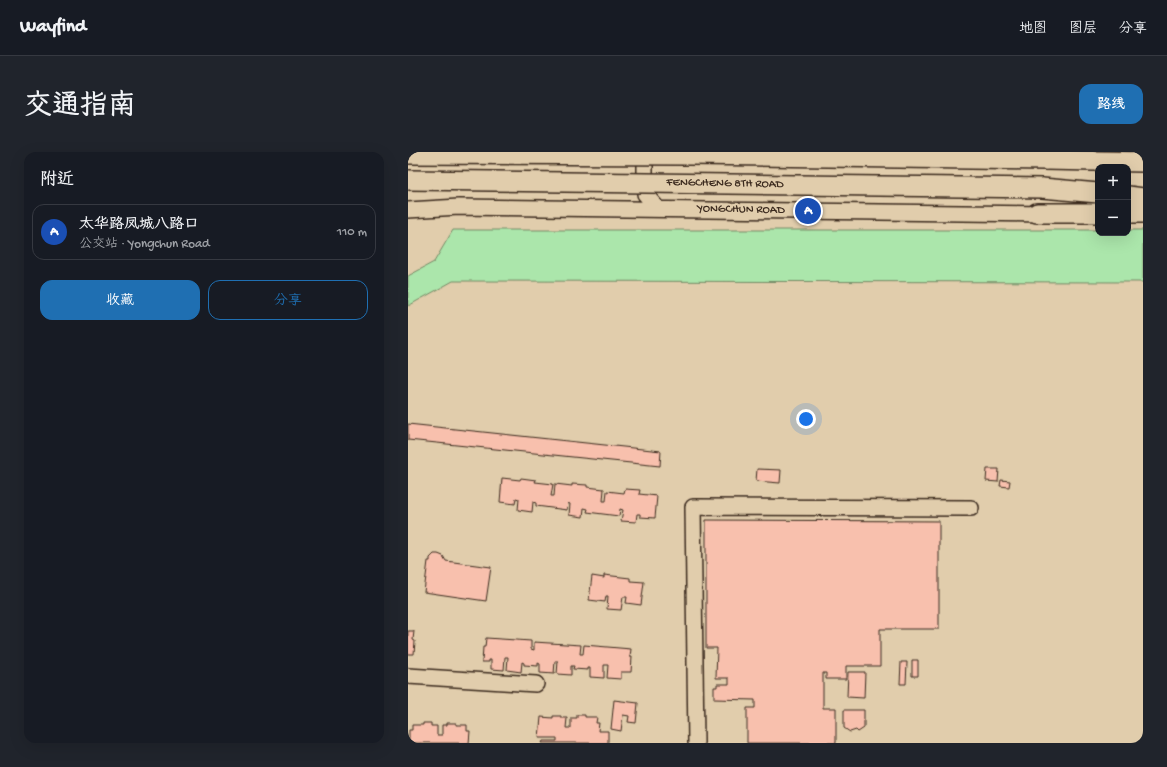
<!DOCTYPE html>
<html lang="zh">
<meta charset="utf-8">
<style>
:root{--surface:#171b24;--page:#20242c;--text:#f1f3f6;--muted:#9ea1a6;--line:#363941;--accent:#1f6fb2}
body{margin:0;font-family:"Gochi Hand","LXGW WenKai TC",sans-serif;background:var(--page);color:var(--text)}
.controls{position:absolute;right:12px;top:12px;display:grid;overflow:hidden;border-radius:8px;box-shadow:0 4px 16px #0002}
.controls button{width:36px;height:36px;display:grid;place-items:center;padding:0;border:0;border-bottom:1px solid var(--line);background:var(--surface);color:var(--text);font:20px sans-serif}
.you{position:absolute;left:398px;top:267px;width:14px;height:14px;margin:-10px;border:3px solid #fff;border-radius:50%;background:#1a73e8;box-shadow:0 0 0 6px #1a73e833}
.badge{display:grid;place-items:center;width:26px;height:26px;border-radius:50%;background:var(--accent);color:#fff;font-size:13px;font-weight:700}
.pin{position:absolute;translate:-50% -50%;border:2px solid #fff;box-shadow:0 1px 4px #0006}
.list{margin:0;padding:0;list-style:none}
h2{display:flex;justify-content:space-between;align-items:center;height:52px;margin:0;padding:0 16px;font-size:17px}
h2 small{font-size:13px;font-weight:400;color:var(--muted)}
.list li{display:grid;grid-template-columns:26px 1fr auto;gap:12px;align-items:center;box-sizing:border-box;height:56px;margin:0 8px 8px;padding:0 8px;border:1px solid var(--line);border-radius:12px}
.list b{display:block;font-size:15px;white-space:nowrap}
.list p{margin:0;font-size:13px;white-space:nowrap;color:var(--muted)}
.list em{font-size:13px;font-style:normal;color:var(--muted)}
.actions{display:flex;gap:8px;padding:12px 16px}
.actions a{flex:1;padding:9px 0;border:1px solid var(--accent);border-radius:12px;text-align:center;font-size:14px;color:var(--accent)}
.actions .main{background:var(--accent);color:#fff}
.map{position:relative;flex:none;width:735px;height:591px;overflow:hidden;border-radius:12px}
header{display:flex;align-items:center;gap:24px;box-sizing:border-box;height:56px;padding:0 20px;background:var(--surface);border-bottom:1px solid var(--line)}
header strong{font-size:19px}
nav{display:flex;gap:22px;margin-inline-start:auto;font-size:14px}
.intro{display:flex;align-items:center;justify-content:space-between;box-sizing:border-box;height:96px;padding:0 24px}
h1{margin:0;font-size:28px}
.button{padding:10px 18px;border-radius:12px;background:var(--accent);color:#fff;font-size:14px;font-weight:700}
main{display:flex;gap:24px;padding:0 24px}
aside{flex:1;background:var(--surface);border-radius:12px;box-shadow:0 4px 16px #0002}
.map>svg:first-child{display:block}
.green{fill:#abe6ab;stroke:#738864}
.building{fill:#f8c0ad;stroke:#3b2a1e}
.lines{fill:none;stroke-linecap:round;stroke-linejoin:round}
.minor-casing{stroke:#3b2a1e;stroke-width:18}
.major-casing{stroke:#3b2a1e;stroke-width:22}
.minor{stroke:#e1cdac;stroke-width:15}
.major{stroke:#e1cdac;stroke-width:19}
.major-bridge-casing{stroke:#3b2a1e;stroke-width:22;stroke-linecap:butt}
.major-bridge{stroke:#e1cdac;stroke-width:19}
.labels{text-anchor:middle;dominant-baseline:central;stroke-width:4;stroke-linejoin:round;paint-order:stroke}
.street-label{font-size:12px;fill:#3b2a1e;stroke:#e1cdac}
</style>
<header>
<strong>Wayfind</strong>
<nav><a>地图</a><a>图层</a><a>分享</a></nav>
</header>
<div class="intro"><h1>交通指南</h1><a class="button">路线</a></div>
<main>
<aside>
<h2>附近<small></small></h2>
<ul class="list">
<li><span class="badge" style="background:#1a4fb4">A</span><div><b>太华路凤城八路口</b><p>公交站 · Yongchun Road</p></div><em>110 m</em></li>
</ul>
<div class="actions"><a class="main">收藏</a><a>分享</a></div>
</aside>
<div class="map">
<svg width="735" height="591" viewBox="0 0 735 591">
<rect width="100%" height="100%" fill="#e1cdac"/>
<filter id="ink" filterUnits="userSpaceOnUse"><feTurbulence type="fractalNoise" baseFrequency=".025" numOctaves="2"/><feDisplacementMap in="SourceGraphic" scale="8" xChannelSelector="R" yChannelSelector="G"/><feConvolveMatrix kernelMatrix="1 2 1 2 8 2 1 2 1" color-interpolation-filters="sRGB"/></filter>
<g filter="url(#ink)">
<!-- green -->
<path class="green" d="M45,78H690V81H720V78H735V130L45,129L0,154V124L26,110Z"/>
<!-- building -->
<path class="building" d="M0,272L253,299L252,314L0,288Z
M349,317L373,318L372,331L348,329Z
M579,317H591L590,330L578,329Z
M94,326L112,328L113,326L128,328L127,330L145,332L143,344H146L147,332L164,334V332L179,333V335L196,337L195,349H198L199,339L216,341L217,337L232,338L231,342L249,344L247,366L232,365V362H229L228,370L213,369L215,358L212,357L211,364L179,360L180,357L176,356L175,365L161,363L162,352L160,351L159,358L128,354V351L125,350L124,360L110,358L111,347L108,346L107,352L92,350Z
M593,328L602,329L601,335L592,334Z
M298,368L531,369V477H472V514H438V527H418V521H415V556H428V591H339V556H347V548L306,547V535H309V532H321V526H308L309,496H298Z
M26,402H30L35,404L38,409L83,415L78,449L16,440L20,409H22V406Z
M196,423L222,426V429L236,430L233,453L218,451L219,445H215L213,458L199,457L200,444H198L197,450L181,448L184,424L196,426Z
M0,479H6L5,488L7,489L6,502H0Z
M78,486L123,489V497L126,498V490L173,493L172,502H175L176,493L223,497L222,505H224L223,520H213V527L199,526L200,513H196V526L182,525V516H180V518L165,517L166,514H163V523L149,522L150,509H147L146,522L132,521V512L130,511V514L116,513V511L114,510L113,520L99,518L100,505H97L96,518L83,517V508H81V510H74L75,495H77Z
M504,508H510V524H504Z
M493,510H499L498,532H492Z
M440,520H457L456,546L439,545Z
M206,548L230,551L228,571L220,570L221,564L215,563L213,579L203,577Z
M436,558H456V576L450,580L448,578L442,580L436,576Z
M169,563H177V565H189L188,571H191L190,579H200V591H134L135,589H149V586H131L133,565L145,566V564H153V566H159L158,576H163V566H169Z
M15,571H23V574H29V583H34V573H39V571H48V573H59V579H62L61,591H1V578H4V573H15Z"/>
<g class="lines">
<defs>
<path id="minor" d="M237,0V42L250,57
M0,58L51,55L639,62
M0,524L128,532
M288,591L285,355L563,356"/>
<path id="major" d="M637,8L735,10
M634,36L690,41
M720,44L735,46
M629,61H690
M720,61H735"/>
</defs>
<!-- minor casing -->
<use href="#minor" class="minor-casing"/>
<!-- major casing -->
<use href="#major" class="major-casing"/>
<!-- minor -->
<use href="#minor" class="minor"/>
<!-- major -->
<use href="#major" class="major"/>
<defs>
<path id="major-bridge" d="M0,2L281,3L637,8
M0,28L634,36"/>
</defs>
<!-- major-bridge casing -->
<use href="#major-bridge" class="major-bridge-casing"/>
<!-- major-bridge -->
<use href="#major-bridge" class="major-bridge"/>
</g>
</g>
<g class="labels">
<!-- street labels -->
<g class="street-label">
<text transform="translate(317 32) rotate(1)">FENGCHENG 8TH ROAD</text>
<text transform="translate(333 58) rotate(1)">YONGCHUN ROAD</text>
</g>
</g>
</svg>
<div class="controls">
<button>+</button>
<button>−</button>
</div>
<div class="you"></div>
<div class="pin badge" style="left:400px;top:59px;background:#1a4fb4">A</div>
</div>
</main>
